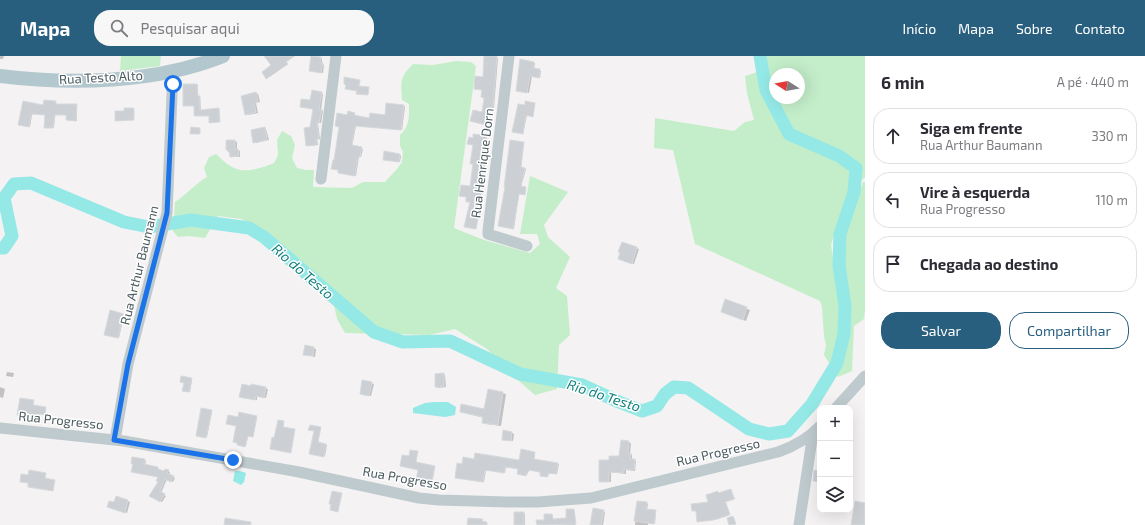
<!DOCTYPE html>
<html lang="pt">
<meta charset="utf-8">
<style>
:root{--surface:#fff;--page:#f7f7f7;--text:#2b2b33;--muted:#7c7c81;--line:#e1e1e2;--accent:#285f7f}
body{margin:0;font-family:"Exo 2",sans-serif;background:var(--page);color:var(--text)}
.controls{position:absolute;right:12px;bottom:12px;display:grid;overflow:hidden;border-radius:8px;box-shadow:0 4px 16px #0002}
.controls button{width:36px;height:36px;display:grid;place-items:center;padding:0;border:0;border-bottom:1px solid var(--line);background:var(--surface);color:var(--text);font:20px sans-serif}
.compass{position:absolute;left:769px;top:12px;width:36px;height:36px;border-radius:50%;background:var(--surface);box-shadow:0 4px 16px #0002;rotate:281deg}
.stop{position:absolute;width:12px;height:12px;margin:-9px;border:3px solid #1a73e8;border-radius:50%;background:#fff}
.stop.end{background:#1a73e8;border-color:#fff;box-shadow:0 1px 4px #0008}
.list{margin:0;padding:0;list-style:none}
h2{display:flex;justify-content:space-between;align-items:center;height:52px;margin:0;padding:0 16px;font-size:17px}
h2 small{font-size:13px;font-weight:400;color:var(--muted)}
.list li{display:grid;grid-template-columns:26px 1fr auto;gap:12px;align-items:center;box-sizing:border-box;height:56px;margin:0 8px 8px;padding:0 8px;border:1px solid var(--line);border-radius:16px}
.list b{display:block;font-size:15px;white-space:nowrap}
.list p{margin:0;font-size:13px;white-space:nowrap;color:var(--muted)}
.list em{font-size:13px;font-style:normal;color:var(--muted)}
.actions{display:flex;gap:8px;padding:12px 16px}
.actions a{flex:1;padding:9px 0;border:1px solid var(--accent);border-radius:16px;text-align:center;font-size:14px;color:var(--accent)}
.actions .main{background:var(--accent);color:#fff}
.icon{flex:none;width:22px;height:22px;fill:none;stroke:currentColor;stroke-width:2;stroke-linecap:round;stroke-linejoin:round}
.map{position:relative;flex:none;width:865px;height:469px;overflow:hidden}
header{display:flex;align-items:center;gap:24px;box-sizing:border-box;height:56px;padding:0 20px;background:var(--accent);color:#fff}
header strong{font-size:19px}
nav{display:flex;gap:22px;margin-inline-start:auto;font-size:14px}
.search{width:280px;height:36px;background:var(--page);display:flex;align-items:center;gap:10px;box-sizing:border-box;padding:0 14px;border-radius:16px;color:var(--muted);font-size:15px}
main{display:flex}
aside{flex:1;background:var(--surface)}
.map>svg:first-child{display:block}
.green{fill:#c4eeca;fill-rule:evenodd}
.water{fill:#94e8e6}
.shadow{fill:#0003}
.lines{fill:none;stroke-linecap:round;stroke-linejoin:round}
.river{stroke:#94e8e6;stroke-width:13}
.building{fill:#ccd0d4;stroke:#d6dadd}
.minor{stroke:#becacd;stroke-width:11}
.major{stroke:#b3c7ce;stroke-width:14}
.route{stroke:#1a73e8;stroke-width:5}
.labels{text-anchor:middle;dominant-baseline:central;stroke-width:3;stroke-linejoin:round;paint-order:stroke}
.street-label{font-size:13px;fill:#4a5a5e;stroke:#fff}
.water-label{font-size:14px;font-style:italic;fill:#14827e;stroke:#fff}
</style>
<header>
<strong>Mapa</strong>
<div class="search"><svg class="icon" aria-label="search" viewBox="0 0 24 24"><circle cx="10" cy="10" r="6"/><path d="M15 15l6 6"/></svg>Pesquisar aqui</div>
<nav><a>Início</a><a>Mapa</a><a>Sobre</a><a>Contato</a></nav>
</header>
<main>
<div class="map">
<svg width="865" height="469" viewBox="0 0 865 469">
<rect width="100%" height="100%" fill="#f4f2f2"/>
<!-- green -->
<path class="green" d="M121,0H161L160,10L120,15Z
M767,0H865V121L846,141L831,189L833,202L863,126H865V254L864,263L854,270L852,315L838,321L824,299L826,289L824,280L822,251L820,245L695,188L673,94L654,92L655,62L734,75L745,66L754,64L747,37L745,20L767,13ZM775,18H799V42H775Z
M456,5L471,6L476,10L454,172L484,184L530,197L540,188L537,178H520L530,120L568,136L544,169L548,181L570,201L556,232L567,240L570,279L559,289L557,333L535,339L520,326L487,293L455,273L429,279L345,277L337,263L330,231L266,176L241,163L218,160L205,182L188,180L178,181L173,175L175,146C187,138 195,128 207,121L204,112L209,101L216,98C222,103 229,111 237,113C247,117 265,111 274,107L278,99L277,84L282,75L291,80L295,89L292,102L297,112L306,114H314L313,131L352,132L363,126H385L397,113L402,106L403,96L400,90V79C410,70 409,60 409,48L402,44C401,26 399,22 413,8L433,9Z"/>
<!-- water -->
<path class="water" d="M435,346H448L456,351L455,359L445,361L413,357V352L425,347Z
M235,415H240L246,417L244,426L241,429L233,425Z"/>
<!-- shadow -->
<path class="shadow" d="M0,0H4L3,3H0Z
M268,0H295L286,6L288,8L268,22L272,10Z
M485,0L498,2L494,52L490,51L486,69L471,65L483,58L485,41L484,22Z
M320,2L322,3V8L324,9L323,17L311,15Z
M533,6L535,7L534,13L541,15L540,22L532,20L529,37L518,35Z
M184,29H198V41H200L201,55L219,54L220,66H211L210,60H195V50H184Z
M312,35L323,38L321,54L323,55L321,67H318L320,83L317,84L318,89L309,90L307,89L314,53L301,51L311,45Z
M256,37L258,38L260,46L256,47L258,57L248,59L246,58Z
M23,46L44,50L56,46V49H76L77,65L68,64L67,59H55L54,72H46V59L34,58L32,59L30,71L20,69Z
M526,46L535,48L533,60L527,59L523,78L513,75Z
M404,50L405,51L402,74L356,70L352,91L363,93L361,101H359L356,120L339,117V114L335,105L348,60L354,57L355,61L370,63L386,60Z
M264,72L266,73L269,84L256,87L254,86Z
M486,81L484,102L487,103L479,153H482L480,162L478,161L476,173L466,171L471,146H468L471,131L474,108H471L474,89L468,88Z
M235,85L237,86V94L240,95V101H232L227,94Z
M523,87L521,112L526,113L521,131L526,132L525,138L519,137L514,173L499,170L506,131Z
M399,98L401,100L400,106L386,104Z
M622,187L639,193L634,208L621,204Z
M726,245L750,254L746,265L722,256Z
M111,256L124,259L119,282L106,279Z
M306,290L316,293L315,301L306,299Z
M7,316L14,317L13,321L6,320Z
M443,318L445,319L446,331L438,332L436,331Z
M182,322L192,324L190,336L183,335L185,327Z
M363,325L374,328L371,340L363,339Z
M252,329L268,333L266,342L257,340V344L242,342Z
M0,331L5,333L3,342L0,341Z
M489,334L506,338L501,370L486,368L483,366L484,362L461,356L485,354Z
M202,353L212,356L207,381L197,379Z
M240,357L257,361L253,381L248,380L246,390L239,389L237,370Z
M320,372L318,387L327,389L325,400L311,398Z
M512,377L514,378L513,385L505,384Z
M622,385L631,387L630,398L632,399V404L636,405L635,415L626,414V418L611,416V426H602L600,425L610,405L620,401Z
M534,396L535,397L534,404L559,408L557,418L549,417L548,421L542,420L541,416L530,414L528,416L527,419L519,418V413L506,410L505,417L486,414L484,426L457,422L463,409L475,404L520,405Z
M144,404L146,405L145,410L158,412L159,413V415L164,417L166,414L170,416L169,419L175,422L173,426L167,423L161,437L166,440L162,446L151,439L159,426V421L134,416V409L132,407Z
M731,434L735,443L726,446L730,459L715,464L698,465L697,455H693L709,447L717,437H719Z
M116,441L130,446L127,457L110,452L114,447Z
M637,446L647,447L648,448L647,454L656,455L655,468L648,467V469H635Z
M574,454L576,468L575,469H543L542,466L545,465V459H553V464L567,463Z
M603,455L605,456L603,469H591Z
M523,457L525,458V469H515Z"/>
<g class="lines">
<!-- river -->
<path class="river" d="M0,192H4L12,180L4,142L14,128L31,127L124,166L149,171L191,164L249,172L264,181L374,276L403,286L450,285L520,318L582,329L619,346L642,355L657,350L665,338L674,331L688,332L749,373L769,378L788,375L812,348L837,307L844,278L845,250L839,209L840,178L854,136L856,112L839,100L789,78L766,34L760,0"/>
</g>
<!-- building -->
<path class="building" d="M264,0H294L286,6L288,8L266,23L262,16L271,9Z
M311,0L321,1L320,7H323L321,17L309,15Z
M484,0H497L493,52L490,51L486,69L470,65L473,54L482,56L484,42L481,41L482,34L474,33L475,20L483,21Z
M520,3L534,6L533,12L540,13L539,22L530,20L527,37L516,35Z
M344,21L360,24L359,30L369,31L368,39L356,38L357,35L345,33L346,29L344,28Z
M183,28H197L198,40H200V54L219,52L220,66L209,67V60H194V50H183Z
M312,34L322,36L319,53H322L319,67L317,66L319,83H316V89L306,90L304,72L310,71L313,53L300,51L301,43L310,44Z
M256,36L258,46L254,47L256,56L245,59L241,40Z
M44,44L56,45V48H77L76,65L66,64V59H55L53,72H44L45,59L33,58L31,59L29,71L18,69L23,45L43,49Z
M525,45L535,47L533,61L526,59L523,78L512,76L518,48L525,49Z
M386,47L404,49L401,74L355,70L352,89L362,91L360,101H358L355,120L338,117V114L331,113L333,104H334L339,71L335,70L337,57L347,59L348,55L355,57L354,59L369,62L370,57L385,59Z
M124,52H134V64L115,65V55H124Z
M191,71L200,72V78H190Z
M265,71L267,84L253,87L251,74Z
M473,78L487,80L484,101H487L478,151L481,152L480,162H478L476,173L464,171L470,146H466V141L459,140L461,129L470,130L473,108H470L473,89L467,88L469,81L473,82Z
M226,84H235V93H238L239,100L230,101L229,94H226Z
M510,84L524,86L521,111L525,112L521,130L526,131L525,139L519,138L513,173L498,170L505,131H504Z
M384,95L400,98L399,106L383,104Z
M622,186L637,191L632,208L618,203L620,196H618Z
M725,243L747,251L743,264L721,256Z
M110,254L124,258L118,282L104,279Z
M305,289L314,291L313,300L303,299Z
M444,317V331H435V318Z
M181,320L192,322L189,336L182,335L184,327L180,326Z
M362,324L372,326L369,340L360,338Z
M242,328L251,330V328L266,331L264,342L256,340L255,344L239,341Z
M488,333L503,336L498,369L482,367L483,361L460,356L461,348L484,353Z
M20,342L34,344L33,349L46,351L45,359L40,358L39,362L17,359Z
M201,352L212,354L206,382L196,380Z
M239,356L257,360L253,381L248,380L245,391L237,389V387L233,386L236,370L226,368L228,359L238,361Z
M278,364L284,365L283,371L295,373L291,397L270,393L272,381L274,382Z
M310,369L321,371L318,386L326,388L324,401L309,398L314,375L308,374Z
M503,374L512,376L511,385L502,384Z
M621,384L629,385L628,397H631L630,403H635L634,414L624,413V417L609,416V426H599V404H609V400H619Z
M521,393L535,396L534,403L558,407L556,418L548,417L547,421L540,420V416L529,414L527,415L526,420L517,418L518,413L505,411L504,417L485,414L483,426L455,422L457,407L462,408L463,401L474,403L475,397L519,404Z
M410,394L418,395L416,406L435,410L432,426L427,425L426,426L416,424L418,414L400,410L402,399L409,400Z
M132,401L145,403L144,408L158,411V413L164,415L165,413L169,414L167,417L174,420L171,426L165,423L160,435L165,438L160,446L149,440L158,426L156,425L158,421L131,416L133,408H131Z
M29,414L46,417L45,422L55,424L53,435L28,431V427L20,426L21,418L28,419Z
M814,414L820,415L819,426L813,425Z
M731,433L734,443L725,446L730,458L713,464L697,466L696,455H692L691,448L708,446L706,439L718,435V437Z
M332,435L342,437L338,456L330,454L331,448H329Z
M116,440L128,444L125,457L107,451L109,445L114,446Z
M637,445L647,446L646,453L656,454L654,468L634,465Z
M855,445L865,447V469H851Z
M593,452L604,454L601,469H590Z
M566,453H574L576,468L537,469L536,464H544V458H552L553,463L566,462Z
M514,456H524V469H514Z
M733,460L736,468L729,469L727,462Z
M225,462L251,466V469H224Z
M468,462L483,463L482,465L487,466V469H467Z"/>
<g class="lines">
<!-- minor -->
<path class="minor" d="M509,0L488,175V178L491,179L527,190
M321,123L336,0
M836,352L865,320
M0,372L124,385L299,416L419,442L439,444L507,446H538L591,442L778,396C795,390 808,383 820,370
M115,384L128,308L167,157L173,15
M799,469L813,377"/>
<!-- major -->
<path class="major" d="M0,20C71,29 156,27 223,0"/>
</g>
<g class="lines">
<!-- route -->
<path class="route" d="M173,28L167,157L128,308L114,384L233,404"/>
</g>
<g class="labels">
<!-- street labels -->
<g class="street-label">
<text transform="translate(101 21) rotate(-3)">Rua Testo Alto</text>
<text transform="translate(482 107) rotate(-83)">Rua Henrique Dorn</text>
<text transform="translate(139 209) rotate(-76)">Rua Arthur Baumann</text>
<text transform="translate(61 364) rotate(6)">Rua Progresso</text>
<text transform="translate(718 396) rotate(-13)">Rua Progresso</text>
<text transform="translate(405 422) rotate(10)">Rua Progresso</text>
</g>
<!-- water labels -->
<g class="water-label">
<text transform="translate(303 215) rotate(41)">Rio do Testo</text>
<text transform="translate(604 339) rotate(18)">Rio do Testo</text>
</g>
</g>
</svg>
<div class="controls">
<button>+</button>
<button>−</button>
<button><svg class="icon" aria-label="layers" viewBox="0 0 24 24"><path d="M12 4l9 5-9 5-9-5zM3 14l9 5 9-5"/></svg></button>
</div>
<svg class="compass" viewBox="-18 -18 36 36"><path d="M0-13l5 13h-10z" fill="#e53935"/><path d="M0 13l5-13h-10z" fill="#7c7c81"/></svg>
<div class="stop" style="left:173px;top:28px"></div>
<div class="stop end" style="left:233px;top:404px"></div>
</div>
<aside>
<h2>6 min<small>A pé · 440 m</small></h2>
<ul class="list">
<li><svg class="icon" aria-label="ahead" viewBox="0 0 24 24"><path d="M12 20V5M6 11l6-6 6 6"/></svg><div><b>Siga em frente</b><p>Rua Arthur Baumann</p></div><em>330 m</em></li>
<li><svg class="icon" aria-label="left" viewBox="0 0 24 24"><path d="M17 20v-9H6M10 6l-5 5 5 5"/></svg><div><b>Vire à esquerda</b><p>Rua Progresso</p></div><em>110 m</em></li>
<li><svg class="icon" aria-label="arrive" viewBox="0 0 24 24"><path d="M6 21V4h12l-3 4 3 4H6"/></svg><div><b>Chegada ao destino</b></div></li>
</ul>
<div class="actions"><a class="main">Salvar</a><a>Compartilhar</a></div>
</aside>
</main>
